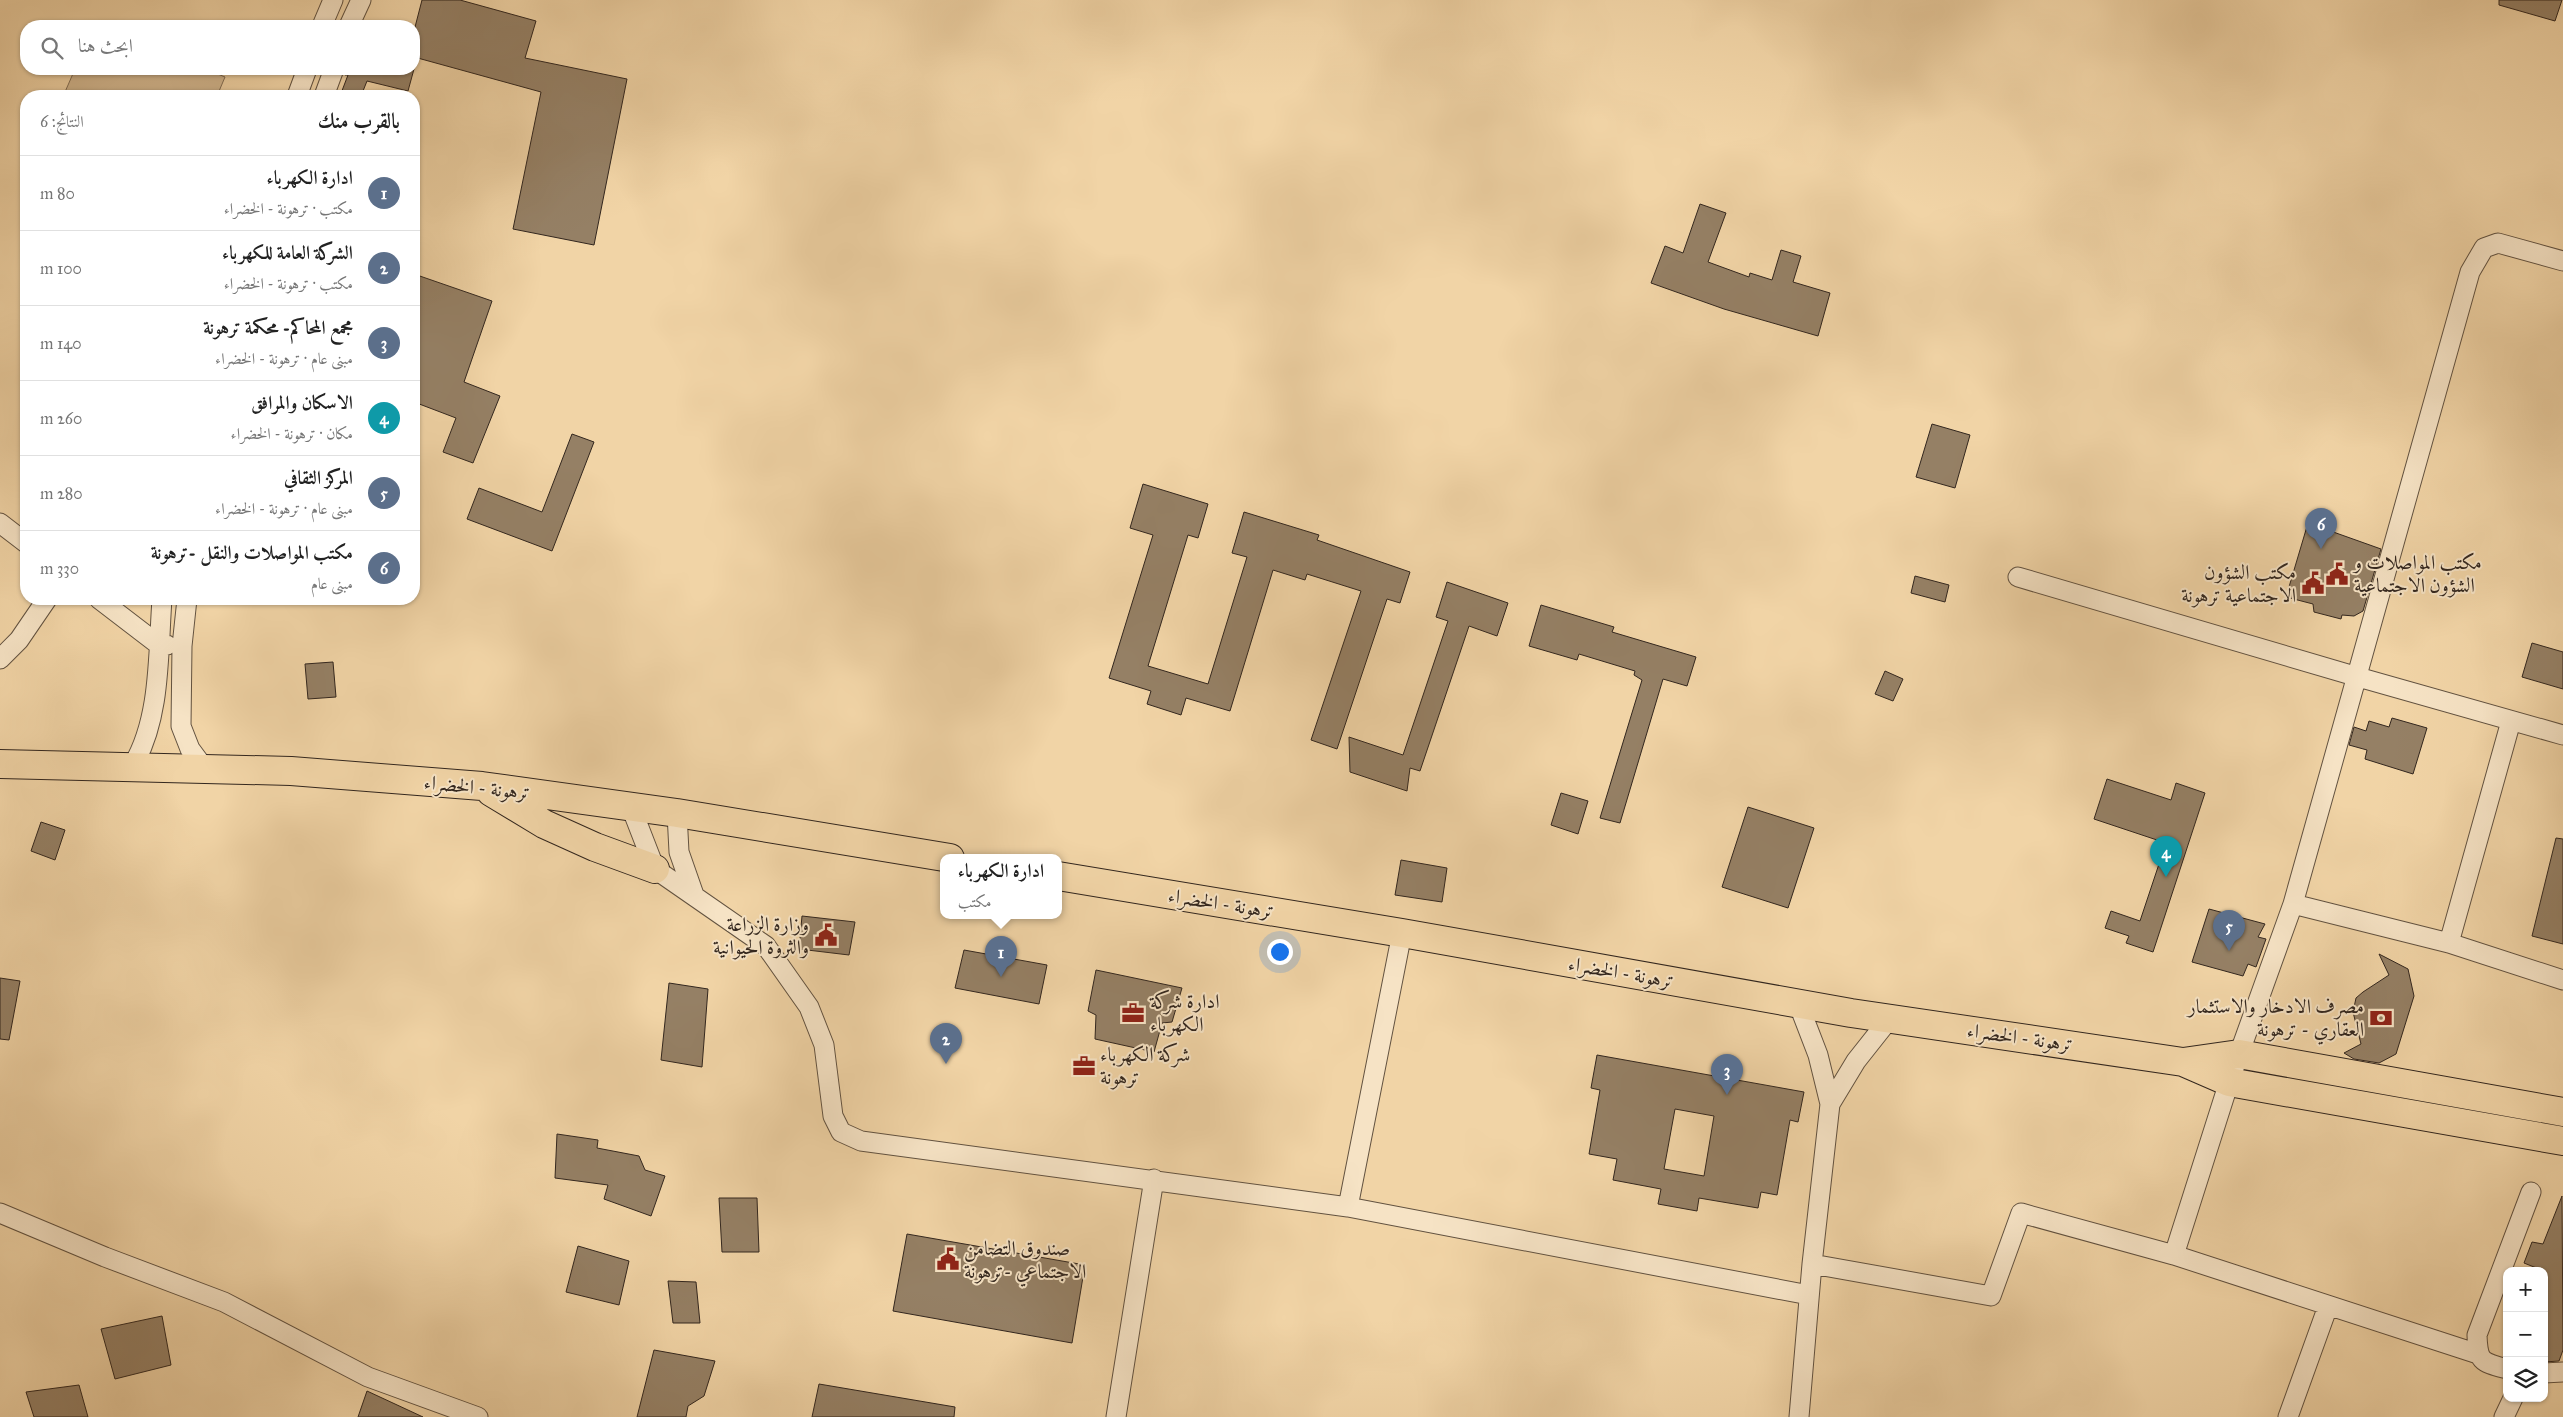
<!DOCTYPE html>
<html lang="ar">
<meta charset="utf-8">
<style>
:root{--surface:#fff;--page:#f6f6f6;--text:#222;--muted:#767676;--line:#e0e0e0;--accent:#0b8043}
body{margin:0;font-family:"IM FELL Great Primer",Amiri,serif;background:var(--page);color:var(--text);direction:rtl}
.controls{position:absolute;right:15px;bottom:15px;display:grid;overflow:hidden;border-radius:10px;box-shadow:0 1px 4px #0004}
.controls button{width:45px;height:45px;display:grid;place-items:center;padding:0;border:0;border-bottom:1px solid var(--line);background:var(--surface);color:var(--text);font:25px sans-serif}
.you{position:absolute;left:1279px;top:951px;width:18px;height:18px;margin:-12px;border:4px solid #fff;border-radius:50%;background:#1a73e8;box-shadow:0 0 0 8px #1a73e833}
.badge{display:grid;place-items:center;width:32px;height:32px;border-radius:50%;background:var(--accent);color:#fff;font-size:16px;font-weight:700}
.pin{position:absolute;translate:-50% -41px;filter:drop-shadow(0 1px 2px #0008)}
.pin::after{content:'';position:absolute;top:26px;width:18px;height:15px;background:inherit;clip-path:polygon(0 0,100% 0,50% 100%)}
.popup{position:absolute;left:940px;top:854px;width:122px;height:65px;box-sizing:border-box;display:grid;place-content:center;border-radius:10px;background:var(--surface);filter:drop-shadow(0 1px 4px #0005);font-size:16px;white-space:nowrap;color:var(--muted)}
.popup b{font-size:19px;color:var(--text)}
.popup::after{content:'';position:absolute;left:50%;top:100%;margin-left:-10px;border:10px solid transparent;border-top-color:var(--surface)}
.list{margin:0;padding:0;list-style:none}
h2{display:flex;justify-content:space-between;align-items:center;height:65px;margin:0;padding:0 20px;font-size:21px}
h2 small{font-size:16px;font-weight:400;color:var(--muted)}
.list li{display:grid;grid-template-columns:32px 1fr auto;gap:15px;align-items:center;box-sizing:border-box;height:75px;padding:0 20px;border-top:1px solid var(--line)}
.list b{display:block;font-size:19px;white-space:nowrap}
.list p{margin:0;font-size:16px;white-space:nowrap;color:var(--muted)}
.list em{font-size:16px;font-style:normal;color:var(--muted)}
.icon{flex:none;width:28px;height:28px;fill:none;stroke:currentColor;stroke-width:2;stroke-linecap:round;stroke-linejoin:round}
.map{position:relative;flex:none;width:2563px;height:1417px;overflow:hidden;direction:ltr}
.search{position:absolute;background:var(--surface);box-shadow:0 1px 4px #0004;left:20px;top:20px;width:400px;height:55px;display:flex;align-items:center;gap:12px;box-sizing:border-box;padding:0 18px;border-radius:20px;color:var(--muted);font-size:19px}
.panel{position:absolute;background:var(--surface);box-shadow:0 1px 4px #0004;left:20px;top:90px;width:400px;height:515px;border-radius:20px;direction:rtl}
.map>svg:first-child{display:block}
.green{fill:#d1b68f;stroke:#826e56}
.building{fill:#958065;stroke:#32261e;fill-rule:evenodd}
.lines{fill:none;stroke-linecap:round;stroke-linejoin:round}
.minor-casing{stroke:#625240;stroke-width:21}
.trunk-casing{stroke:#32261e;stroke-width:30}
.minor{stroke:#f6e3c5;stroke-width:19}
.trunk{stroke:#f1d4a6;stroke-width:28}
.labels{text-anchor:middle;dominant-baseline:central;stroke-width:4;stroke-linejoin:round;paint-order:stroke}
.poi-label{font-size:20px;fill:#32261e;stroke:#f6e3c5;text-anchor:start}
.street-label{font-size:20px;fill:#32261e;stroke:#f6e3c5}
</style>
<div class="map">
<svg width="2563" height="1417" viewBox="0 0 2563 1417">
<rect width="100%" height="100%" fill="#f1d4a6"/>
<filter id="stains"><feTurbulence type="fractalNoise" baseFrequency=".004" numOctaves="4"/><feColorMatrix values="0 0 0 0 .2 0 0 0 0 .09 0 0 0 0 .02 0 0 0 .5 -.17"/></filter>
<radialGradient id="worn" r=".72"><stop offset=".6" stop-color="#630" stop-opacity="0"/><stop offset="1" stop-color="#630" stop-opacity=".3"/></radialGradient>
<!-- green -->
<path class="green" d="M75,69H206L225,77L217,96H74L65,92Z"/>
<!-- building -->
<path class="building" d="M422,0H460L536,21L525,58L627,79L594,245L513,229L541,92L414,57V31Z
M2499,0H2562L2555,21L2499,5Z
M346,69H414L408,91L367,81L361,96H340L348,75H345Z
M1700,204L1726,213L1708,262L1749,277L1750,273L1772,280L1781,250L1801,256L1793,282L1830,293L1818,336L1724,309L1651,283L1665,246L1683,253Z
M414,274L492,301L464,382L500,396L473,463L443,452L456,418L414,402Z
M1932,424L1970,435L1955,488L1916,477Z
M572,434L594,442L552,551L467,519L479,488L542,512Z
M1143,484L1208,504L1198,538L1188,535L1148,666L1208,684L1247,557L1232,553L1244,512L1319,535L1317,540L1410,572L1400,603L1387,599L1337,749L1311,740L1361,591L1307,574L1305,580L1273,570L1230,711L1186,698L1181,715L1147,704L1151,691L1109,678L1153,535L1130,528Z
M2308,523L2381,549L2363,611L2354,616L2342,615L2341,619L2314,612L2313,604L2286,597Z
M1915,576L1949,585L1945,602L1911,593Z
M1447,582L1508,603L1497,636L1469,626L1420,771L1410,768L1407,791L1350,772L1349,737L1403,755L1448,621L1436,617Z
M1541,605L1614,627L1612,632L1696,657L1687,686L1663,679L1620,823L1600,818L1642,680L1634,675L1635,671L1579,654L1577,660L1529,646Z
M2532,643L2563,652V689L2522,677Z
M333,662L336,697L308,699L305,664Z
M1885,671L1903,679L1893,701L1875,694Z
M2392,718L2427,728L2413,774L2365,759L2367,750L2349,745L2354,727L2366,731L2369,721L2389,727Z
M2107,779L2171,800L2176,783L2205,793L2153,952L2126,943L2129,936L2105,928L2111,911L2140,921L2166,843L2094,819Z
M1561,793L1588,801L1578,834L1551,825Z
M1748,807L1814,828L1788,908L1722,887Z
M41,822L65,830L55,860L31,851Z
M2556,838L2563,839V944L2532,936Z
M1401,860L1447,868L1442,902L1395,895Z
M2209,909L2265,924L2258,937L2266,939L2256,967L2248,964L2243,976L2192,962Z
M802,916L855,922L849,955L799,949Z
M964,950L1047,965L1039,1004L955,988Z
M2379,954L2408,969L2414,996L2396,1054L2379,1063L2354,1059L2344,1053L2361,1044L2353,1012L2356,998L2363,992L2389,975Z
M1096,970L1182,988L1172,1022L1162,1023L1154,1052L1095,1039L1096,1015L1088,1011Z
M0,978L20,981L9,1040L0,1039Z
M669,983L708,989L702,1067L661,1060Z
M1597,1055L1804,1092L1798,1122L1790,1120L1777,1195L1761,1192L1758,1208L1699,1198L1697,1211L1658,1204L1661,1189L1613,1180L1617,1159L1589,1154L1600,1090L1591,1088ZM1675,1109L1714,1116L1704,1176L1664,1169Z
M557,1134L598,1140L597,1148L639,1156L645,1170L665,1176L651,1216L604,1199L608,1185L555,1178Z
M2562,1196L2563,1350L2559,1361L2544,1362V1271L2524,1263L2532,1242L2543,1244Z
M719,1198H757L759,1252H722Z
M907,1234L1085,1265L1072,1343L893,1311Z
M578,1246L629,1261L619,1305L566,1292Z
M668,1281L696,1282L700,1323H673Z
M162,1316L171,1365L115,1379L101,1329Z
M654,1350L715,1361L704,1396L688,1406L686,1417H637Z
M819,1384L955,1407L954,1417H812Z
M79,1385L88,1417H34L26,1392Z
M367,1391L423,1417H358Z"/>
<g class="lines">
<defs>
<path id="minor" d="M322,26L333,0
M349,26L361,0
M297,96L307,69
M324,96L334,69
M0,523L26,543
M2018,577L2358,677L2563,735
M99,599L159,645H167
M187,599L182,646L181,726L190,749L204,768
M0,659L19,640L47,599
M133,765C161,718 158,653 162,599
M631,807L655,869L766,946L809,1007L824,1045L833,1116L841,1132L861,1141L1348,1207L1809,1295
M677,813L679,852L694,895
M2293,904L2449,943L2563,980
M2449,943L2511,721
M1798,1003L1818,1055L1830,1104L1812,1264L1799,1417
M1830,1104L1856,1061L1890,1018
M1348,1207L1402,933
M0,1213L105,1257L224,1302L368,1377L478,1417
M2174,1255L2229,1082L2293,904L2470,272L2484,248L2498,243L2563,261
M1812,1264L1991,1296L2021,1213L2174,1255L2478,1354
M2507,1369C2481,1362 2478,1362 2477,1335L2531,1192
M2544,1373L2563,1372
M1116,1417L1154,1179
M2288,1417L2328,1306
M2504,1417L2513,1398"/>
<path id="trunk" d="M0,764L291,771L482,786L677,813L950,858
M491,792L544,824L595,847L655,869
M1058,876L1402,933L1851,1013L2183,1062L2229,1082L2563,1141
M2183,1062L2239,1054L2563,1112"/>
</defs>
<!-- minor casing -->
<use href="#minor" class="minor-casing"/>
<!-- trunk casing -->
<use href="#trunk" class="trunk-casing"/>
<!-- minor -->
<use href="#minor" class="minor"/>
<!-- trunk -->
<use href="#trunk" class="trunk"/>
</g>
<!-- icons -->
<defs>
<symbol id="civic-bare" viewBox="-9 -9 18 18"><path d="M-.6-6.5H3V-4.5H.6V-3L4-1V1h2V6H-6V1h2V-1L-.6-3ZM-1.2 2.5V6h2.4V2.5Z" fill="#8f2418" stroke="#f6e3c5" stroke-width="2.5" paint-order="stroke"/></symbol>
<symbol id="office-bare" viewBox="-9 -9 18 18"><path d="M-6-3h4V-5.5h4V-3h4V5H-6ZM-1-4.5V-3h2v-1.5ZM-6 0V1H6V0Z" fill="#8f2418" stroke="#f6e3c5" stroke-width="2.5" paint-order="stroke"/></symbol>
<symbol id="bank-bare" viewBox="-9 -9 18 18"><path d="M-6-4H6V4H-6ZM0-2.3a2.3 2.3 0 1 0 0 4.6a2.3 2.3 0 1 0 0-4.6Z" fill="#8f2418" stroke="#f6e3c5" stroke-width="2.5" paint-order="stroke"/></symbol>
</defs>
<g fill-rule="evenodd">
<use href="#civic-bare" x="2321" y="558" width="32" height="32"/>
<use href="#civic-bare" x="2297" y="567" width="32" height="32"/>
<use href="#civic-bare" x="810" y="919" width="32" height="32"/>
<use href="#office-bare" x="1117" y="997" width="32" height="32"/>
<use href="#bank-bare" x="2365" y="1002" width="32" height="32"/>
<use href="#office-bare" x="1068" y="1050" width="32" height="32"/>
<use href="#civic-bare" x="932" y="1243" width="32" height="32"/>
</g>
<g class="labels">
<!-- poi labels -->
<g class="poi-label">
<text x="2354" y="562">مكتب المواصلات و<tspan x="2354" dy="23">الشؤون الاجتماعية</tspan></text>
<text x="2296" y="572" text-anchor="end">مكتب الشؤون<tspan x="2296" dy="23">الاجتماعية ترهونة</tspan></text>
<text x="809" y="924" text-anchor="end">وزارة الزراعة<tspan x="809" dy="23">والثروة الحيوانية</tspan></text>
<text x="1150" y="1001">ادارة شركة<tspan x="1150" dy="23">الكهرباء</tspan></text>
<text x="2364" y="1006" text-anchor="end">مصرف الادخار والاستثمار<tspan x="2364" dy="23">العقاري - ترهونة</tspan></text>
<text x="1100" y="1054">شركة الكهرباء<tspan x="1100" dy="23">ترهونة</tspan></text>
<text x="964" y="1248">صندوق التضامن<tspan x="964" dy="23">الاجتماعي -ترهونة</tspan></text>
</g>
<!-- street labels -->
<g class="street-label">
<text transform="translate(477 787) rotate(6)">ترهونة - الخضراء</text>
<text transform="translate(1221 903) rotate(9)">ترهونة - الخضراء</text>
<text transform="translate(1621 972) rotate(10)">ترهونة - الخضراء</text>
<text transform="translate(2020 1037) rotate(8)">ترهونة - الخضراء</text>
</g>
</g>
<rect width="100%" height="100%" filter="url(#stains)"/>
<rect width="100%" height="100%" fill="url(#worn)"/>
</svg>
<div class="controls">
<button>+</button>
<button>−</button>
<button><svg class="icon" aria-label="layers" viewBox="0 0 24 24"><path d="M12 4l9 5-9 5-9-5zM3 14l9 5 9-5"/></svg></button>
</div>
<div class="you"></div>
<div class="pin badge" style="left:1001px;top:977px;background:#5c6f8a">1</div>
<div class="popup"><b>ادارة الكهرباء</b>مكتب</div>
<div class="pin badge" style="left:946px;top:1064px;background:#5c6f8a">2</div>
<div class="pin badge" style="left:1727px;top:1095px;background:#5c6f8a">3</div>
<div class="pin badge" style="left:2166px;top:877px;background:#0f9aa8">4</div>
<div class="pin badge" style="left:2229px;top:951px;background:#5c6f8a">5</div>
<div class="pin badge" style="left:2321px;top:549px;background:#5c6f8a">6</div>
<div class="search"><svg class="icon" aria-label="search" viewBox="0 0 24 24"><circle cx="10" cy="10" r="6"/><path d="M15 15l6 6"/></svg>ابحث هنا</div>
<section class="panel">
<h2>بالقرب منك<small>النتائج: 6</small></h2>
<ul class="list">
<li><span class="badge" style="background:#5c6f8a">1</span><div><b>ادارة الكهرباء</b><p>مكتب · ترهونة - الخضراء</p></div><em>80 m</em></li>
<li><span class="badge" style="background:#5c6f8a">2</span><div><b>الشركة العامة للكهرباء</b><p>مكتب · ترهونة - الخضراء</p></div><em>100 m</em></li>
<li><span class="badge" style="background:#5c6f8a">3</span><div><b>مجمع المحاكم- محكمة ترهونة</b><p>مبنى عام · ترهونة - الخضراء</p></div><em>140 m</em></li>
<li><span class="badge" style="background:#0f9aa8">4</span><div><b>الاسكان والمرافق</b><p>مكان · ترهونة - الخضراء</p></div><em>260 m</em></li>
<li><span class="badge" style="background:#5c6f8a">5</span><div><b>المركز الثقافي</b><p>مبنى عام · ترهونة - الخضراء</p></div><em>280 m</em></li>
<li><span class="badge" style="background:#5c6f8a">6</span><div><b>مكتب المواصلات والنقل -ترهونة</b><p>مبنى عام</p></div><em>330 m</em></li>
</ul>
</section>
</div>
